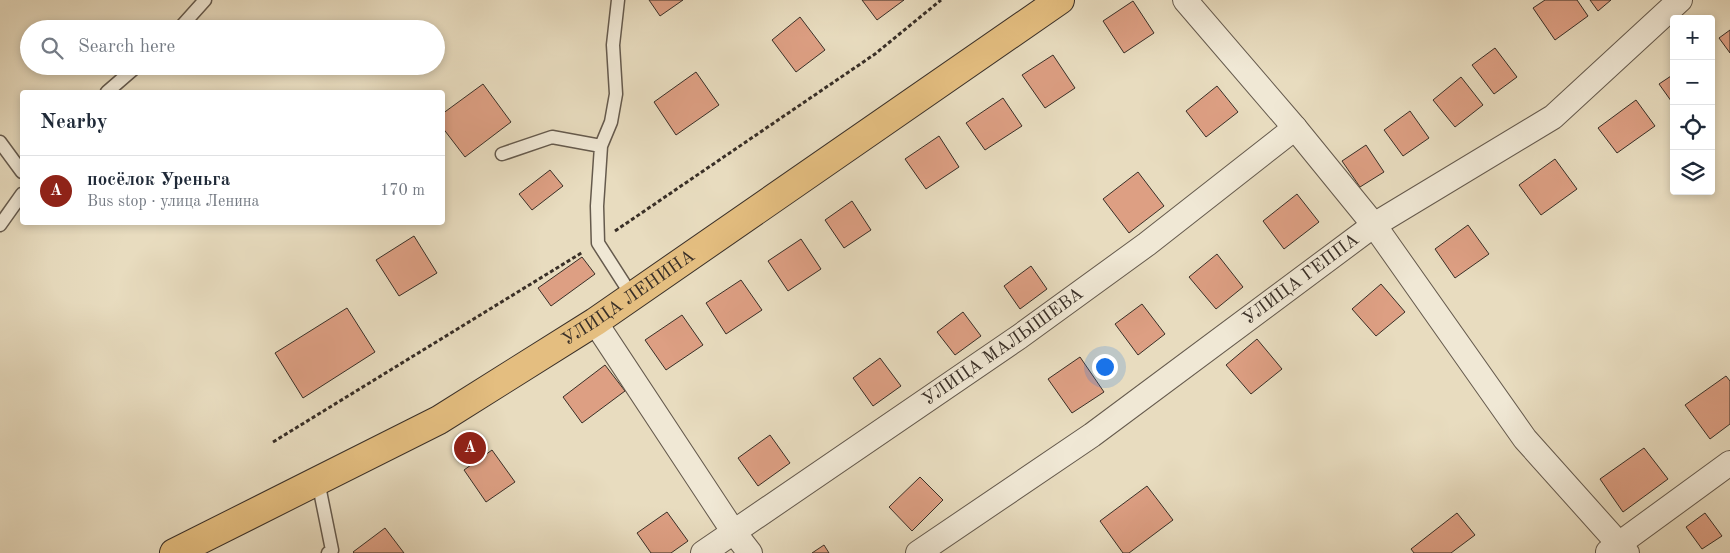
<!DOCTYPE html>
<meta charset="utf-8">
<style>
:root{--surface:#fff;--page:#f2f2f3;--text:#1f2937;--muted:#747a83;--line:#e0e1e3;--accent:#8f2418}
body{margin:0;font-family:"Old Standard TT",serif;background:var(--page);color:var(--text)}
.controls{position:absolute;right:15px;top:15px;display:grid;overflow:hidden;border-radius:5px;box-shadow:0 2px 8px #0003}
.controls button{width:45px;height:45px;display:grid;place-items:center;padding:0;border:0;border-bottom:1px solid var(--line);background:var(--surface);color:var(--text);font:25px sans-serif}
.you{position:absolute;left:1104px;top:366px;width:18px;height:18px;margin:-12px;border:4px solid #fff;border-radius:50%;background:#1a73e8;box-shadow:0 0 0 8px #1a73e833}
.badge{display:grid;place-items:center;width:32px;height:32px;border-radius:50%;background:var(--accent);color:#fff;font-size:16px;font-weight:700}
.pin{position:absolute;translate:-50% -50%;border:2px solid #fff;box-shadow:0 1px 5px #0006}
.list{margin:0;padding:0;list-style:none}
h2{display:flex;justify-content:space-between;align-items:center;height:65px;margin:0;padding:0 20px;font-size:21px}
h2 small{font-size:16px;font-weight:400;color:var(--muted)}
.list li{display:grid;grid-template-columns:32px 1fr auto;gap:15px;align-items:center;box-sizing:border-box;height:70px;padding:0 20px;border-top:1px solid var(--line)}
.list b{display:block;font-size:19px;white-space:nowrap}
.list p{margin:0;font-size:16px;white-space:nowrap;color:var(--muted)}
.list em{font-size:16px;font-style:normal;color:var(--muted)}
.icon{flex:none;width:28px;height:28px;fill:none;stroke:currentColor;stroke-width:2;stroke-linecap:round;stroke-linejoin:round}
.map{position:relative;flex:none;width:1730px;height:553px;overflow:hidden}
.search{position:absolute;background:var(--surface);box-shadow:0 2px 8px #0003;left:20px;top:20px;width:425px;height:55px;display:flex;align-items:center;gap:12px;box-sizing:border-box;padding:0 18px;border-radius:28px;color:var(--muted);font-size:19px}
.panel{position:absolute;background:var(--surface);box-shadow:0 2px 8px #0003;left:20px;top:90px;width:425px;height:135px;border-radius:5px}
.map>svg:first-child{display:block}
.building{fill:#dd9f83;stroke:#392f27}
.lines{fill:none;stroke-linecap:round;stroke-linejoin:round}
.service-casing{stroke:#655a4d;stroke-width:15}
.minor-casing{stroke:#655a4d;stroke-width:26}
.primary-casing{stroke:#392f27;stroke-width:30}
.path{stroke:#392f27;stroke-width:3;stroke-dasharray:4 2.5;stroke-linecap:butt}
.service{stroke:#f0e8d5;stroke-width:12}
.minor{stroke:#f0e8d5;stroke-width:24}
.primary{stroke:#e4be80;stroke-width:28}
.labels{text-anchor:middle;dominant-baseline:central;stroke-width:4;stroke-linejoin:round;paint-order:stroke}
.street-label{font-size:18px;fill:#392f27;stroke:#f0e8d5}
</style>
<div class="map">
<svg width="1730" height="553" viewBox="0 0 1730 553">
<rect width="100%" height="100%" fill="#e8dcbf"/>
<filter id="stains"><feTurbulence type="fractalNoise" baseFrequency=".004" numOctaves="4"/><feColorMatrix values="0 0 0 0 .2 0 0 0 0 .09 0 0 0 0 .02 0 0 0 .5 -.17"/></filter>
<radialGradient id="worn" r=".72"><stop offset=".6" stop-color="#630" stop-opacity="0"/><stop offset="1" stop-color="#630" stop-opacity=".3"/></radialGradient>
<!-- building -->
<path class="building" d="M649,0H683L660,16Z
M862,0H904L877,20Z
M1545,0H1577L1588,16L1555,40L1533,8Z
M1590,0H1611L1598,11Z
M1133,1L1154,33L1124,53L1103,21Z
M800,17L825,50L796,72L772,40Z
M1730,30V53L1719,38Z
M1495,48L1517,77L1494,94L1472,65Z
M1053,55L1075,88L1045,108L1022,75Z
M696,72L719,105L676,135L654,102Z
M1674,74V105L1659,84Z
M1461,77L1483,105L1455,127L1433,100Z
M483,84L511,122L465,157L442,127V114Z
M1217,86L1238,112L1206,137L1186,111Z
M1003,98L1022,126L985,150L966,123Z
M1636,100L1655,126L1617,153L1598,128Z
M1410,111L1429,138L1403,156L1384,130Z
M939,136L959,167L926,189L905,159Z
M1366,145L1384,172L1360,187L1342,161Z
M1555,159L1577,189L1541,215L1519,185Z
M550,170L563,186L532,210L519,194Z
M1138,172L1164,206L1129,233L1103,199Z
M1297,194L1319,222L1284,249L1263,221Z
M852,201L871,230L844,248L825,220Z
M1468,225L1489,254L1455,278L1435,249Z
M414,236L437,273L399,296L376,260Z
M801,239L821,269L788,291L768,261Z
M1217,254L1243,287L1216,309L1189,277Z
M582,257L595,274L551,306L538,288Z
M1031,266L1047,289L1020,309L1004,286Z
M741,280L762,310L726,334L706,303Z
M1381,284L1405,312L1376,336L1352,309Z
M1142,304L1165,334L1138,355L1115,324Z
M347,308L375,352L303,398L275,353Z
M963,312L981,336L955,355L937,332Z
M682,315L703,345L666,370L645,340Z
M1257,339L1282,369L1251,394L1226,365Z
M1080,357L1104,392L1072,413L1048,379Z
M880,358L901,386L873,406L853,378Z
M605,365L625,391L582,423L563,397Z
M1726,376L1730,381V424L1710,439L1685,405Z
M770,435L790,463L758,486L738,458Z
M1644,448L1668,479L1623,512L1600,479Z
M492,450L515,482L486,502L464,470Z
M920,477L943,500L912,531L889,507Z
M1147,486L1173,520L1129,553H1123L1100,521Z
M667,512L688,541L671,553H651L637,533Z
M1457,513L1475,535L1451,553H1414L1411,549Z
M1705,513L1722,536L1702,549L1686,527Z
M385,528L404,553H354L353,552Z
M824,545L829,553H812Z"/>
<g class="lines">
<defs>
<path id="service" d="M179,29L205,0
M107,92L137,66
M0,142L22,172
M601,146L611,122L616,94L613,45L618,0
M502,154L552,137L601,146L597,206L598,243L632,296
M0,225L22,194
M318,481L332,550L328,553"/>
<g id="minor">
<path d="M1185,0L1295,128L1374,225L1525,439L1627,553"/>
<path d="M595,322L733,531L750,553"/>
<path d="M1608,552L1730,463"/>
<path id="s1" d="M703,553L1019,337L1147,244L1295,128"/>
<path id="s2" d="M918,553L1092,435L1374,225L1553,117L1680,0"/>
</g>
<g id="primary">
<path id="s3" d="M174,553L439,420L595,322L1060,0"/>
</g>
</defs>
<!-- service casing -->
<use href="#service" class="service-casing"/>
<!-- minor casing -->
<use href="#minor" class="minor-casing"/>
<!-- primary casing -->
<use href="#primary" class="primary-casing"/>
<!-- path -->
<path class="path" d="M615,231L875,54L941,0
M273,442L583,252"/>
<!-- service -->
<use href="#service" class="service"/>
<!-- minor -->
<use href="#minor" class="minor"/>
<!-- primary -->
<use href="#primary" class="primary"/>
</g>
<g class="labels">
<!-- street labels -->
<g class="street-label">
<text stroke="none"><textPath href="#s2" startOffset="471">УЛИЦА ГЕППА</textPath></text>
<text stroke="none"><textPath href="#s3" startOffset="522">УЛИЦА ЛЕНИНА</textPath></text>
<text stroke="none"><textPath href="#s1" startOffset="364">УЛИЦА МАЛЫШЕВА</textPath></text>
</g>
</g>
<rect width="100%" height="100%" filter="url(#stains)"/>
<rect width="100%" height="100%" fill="url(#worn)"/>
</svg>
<div class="controls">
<button>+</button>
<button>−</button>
<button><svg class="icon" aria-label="locate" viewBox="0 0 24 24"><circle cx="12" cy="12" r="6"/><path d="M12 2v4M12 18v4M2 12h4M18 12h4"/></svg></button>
<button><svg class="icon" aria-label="layers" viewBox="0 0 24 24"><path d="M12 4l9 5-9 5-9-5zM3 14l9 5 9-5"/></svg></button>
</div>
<div class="you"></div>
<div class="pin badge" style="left:470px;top:448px">A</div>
<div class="search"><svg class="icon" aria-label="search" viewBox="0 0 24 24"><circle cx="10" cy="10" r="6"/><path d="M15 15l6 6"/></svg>Search here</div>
<section class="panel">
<h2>Nearby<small></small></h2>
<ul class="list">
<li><span class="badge">A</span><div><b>посёлок Уреньга</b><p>Bus stop · улица Ленина</p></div><em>170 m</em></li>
</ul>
</section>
</div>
